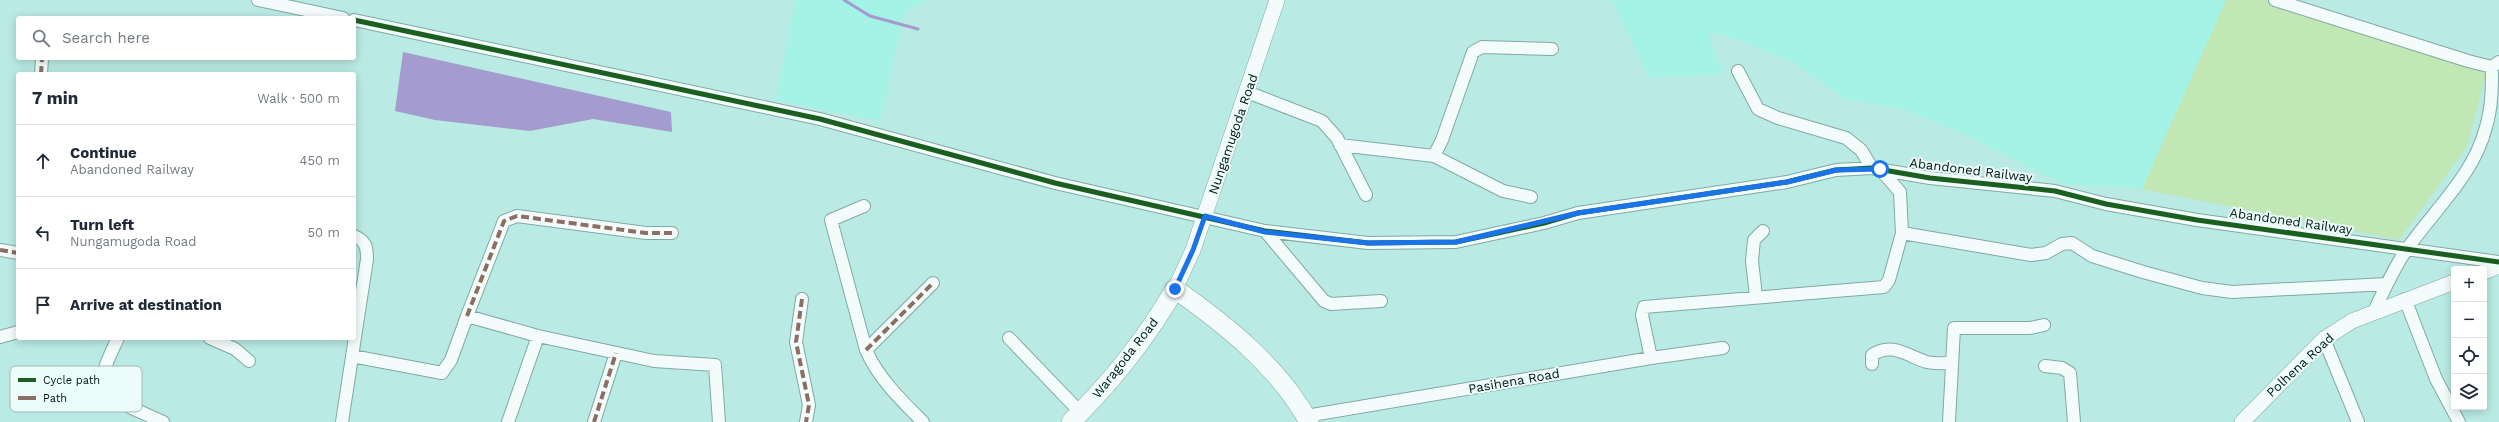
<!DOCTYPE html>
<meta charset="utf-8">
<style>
:root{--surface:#fff;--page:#f2f2f3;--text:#1f2937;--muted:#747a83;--line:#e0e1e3}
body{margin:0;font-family:"Work Sans",sans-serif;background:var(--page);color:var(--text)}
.controls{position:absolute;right:12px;bottom:12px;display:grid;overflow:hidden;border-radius:4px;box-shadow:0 2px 10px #0003}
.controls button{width:36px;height:36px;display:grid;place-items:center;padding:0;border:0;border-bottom:1px solid var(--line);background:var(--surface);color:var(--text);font:20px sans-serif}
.stop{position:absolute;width:12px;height:12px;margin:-9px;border:3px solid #1a73e8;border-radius:50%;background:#fff}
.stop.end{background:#1a73e8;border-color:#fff;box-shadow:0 1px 4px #0008}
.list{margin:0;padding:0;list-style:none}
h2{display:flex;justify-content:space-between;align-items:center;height:52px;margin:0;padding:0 16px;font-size:17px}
h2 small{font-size:13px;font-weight:400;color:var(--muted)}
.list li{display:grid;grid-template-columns:26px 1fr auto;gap:12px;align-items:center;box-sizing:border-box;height:72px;padding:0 16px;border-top:1px solid var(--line)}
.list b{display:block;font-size:15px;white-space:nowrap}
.list p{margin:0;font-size:13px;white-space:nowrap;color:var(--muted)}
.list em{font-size:13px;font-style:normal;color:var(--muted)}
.icon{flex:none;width:22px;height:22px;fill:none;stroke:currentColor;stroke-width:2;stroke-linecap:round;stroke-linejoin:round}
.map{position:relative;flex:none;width:2499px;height:422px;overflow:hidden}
.search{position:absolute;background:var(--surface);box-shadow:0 2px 10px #0003;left:16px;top:16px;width:340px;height:44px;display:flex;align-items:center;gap:10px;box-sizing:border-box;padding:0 14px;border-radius:4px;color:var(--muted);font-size:15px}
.panel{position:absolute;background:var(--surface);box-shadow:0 2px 10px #0003;left:16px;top:72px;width:340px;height:268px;border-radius:4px}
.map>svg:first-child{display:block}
.built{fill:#a4f3e7}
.green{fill:#c1e7b4}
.water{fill:#a49ccf}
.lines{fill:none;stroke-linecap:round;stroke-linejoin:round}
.stream{stroke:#a49ccf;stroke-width:3}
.minor-casing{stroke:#81a9a3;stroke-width:14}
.tertiary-casing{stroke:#81a9a3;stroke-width:16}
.primary-casing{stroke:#81a9a3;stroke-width:20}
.minor{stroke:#f4fcfb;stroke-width:12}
.tertiary{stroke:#f4fcfb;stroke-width:15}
.primary{stroke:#f4fcfb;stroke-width:19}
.quiet{stroke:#8d6e63;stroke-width:4;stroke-dasharray:8 4;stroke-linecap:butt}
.cycleway-casing{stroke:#ecfcf9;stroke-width:8}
.cycleway{stroke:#1b5e20;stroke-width:5}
.route{stroke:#1a73e8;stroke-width:5}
.labels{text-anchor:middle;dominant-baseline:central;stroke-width:4;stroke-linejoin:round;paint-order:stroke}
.street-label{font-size:13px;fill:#001613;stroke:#ecfcf9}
.key{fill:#ecfcf9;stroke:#a5b7b4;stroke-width:1}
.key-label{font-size:11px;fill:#001613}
</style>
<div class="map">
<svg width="2499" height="422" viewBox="0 0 2499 422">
<rect width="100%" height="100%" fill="#b9eae3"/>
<!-- built -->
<path class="built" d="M796,0H931L905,10L880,121L776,100Z
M1612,0H2226L2142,189L2060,183L1973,138L1904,109L1845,99L1793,62L1731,37L1710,32L1711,44L1722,71L1714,75L1649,77Z"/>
<!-- green -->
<path class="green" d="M2226,0H2268L2488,67L2467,147L2399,240L2142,189Z"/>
<!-- water -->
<path class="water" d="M403,52L671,112L672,132L593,119L530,131L435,120L395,111Z"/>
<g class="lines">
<!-- stream -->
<path class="stream" d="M844,0L870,16L918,29"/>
<defs>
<path id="minor" d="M258,0L343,18
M2275,0L2468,61L2492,67
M354,20L820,119L1055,183L1265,231L1368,243L1456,242L1544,223L1578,213L1787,182L1836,170L1872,168L1930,178L2055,191L2106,204L2197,220L2499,262
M1738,71L1758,109L1778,118L1846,138L1861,150L1872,168
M41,74L42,58
M1247,92L1322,121L1337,138L1366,195
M1340,145L1434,156L1442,140L1473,52L1482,47L1552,49
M1434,156L1503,191L1531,197
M864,206L831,220L866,350C878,378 902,401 923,422
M1265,231L1324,301L1331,304L1381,301
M1902,233L2031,255L2046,253L2062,244L2072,243L2092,256L2143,272L2202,288L2232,292L2387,284
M0,250L18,253
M1756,296L1752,261L1754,240L1763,231
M802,299L796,342L809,405L806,422
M2405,299L2436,379L2459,422
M2373,314C2383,292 2393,269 2407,249C2435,209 2474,175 2486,127C2492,107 2492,87 2492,67L2499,62
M467,316L504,221L517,216L646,233H672
M0,337L18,332
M118,338C110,356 97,376 105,396L163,422
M210,338L235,349L249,361
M1009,338L1080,412
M2324,339L2358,422
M866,350L933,283
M352,356L442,373L451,360L467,316L538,336L654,361L715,365L719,422
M1651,358L1642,315L1644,307L1884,287L1889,280L1902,233L1900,192L1880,169
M1872,364V355C1892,341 1909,357 1927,362C1935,364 1945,363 1952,363
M2045,366L2062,368L2070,373L2074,422
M1306,416L1651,358L1723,348
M342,422L367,259C367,247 366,241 354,236
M508,422L538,336
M594,422L616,353
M1949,422L1954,328H2030L2044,325"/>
<path id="tertiary" d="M2484,272L2499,266
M1175,289L1193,250L1277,0
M2242,422L2324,339L2352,321L2454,282"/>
<path id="primary" d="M1071,422C1113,380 1145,340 1175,289C1225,324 1279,367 1309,422"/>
</defs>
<!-- minor casing -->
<use href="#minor" class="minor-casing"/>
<!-- tertiary casing -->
<use href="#tertiary" class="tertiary-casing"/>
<!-- primary casing -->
<use href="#primary" class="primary-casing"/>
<!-- minor -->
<use href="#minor" class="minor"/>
<!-- tertiary -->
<use href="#tertiary" class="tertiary"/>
<!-- primary -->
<use href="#primary" class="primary"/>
<!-- quiet -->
<path class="quiet" d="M41,74L42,58
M0,250L18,253
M802,299L796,342L809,405L806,422
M467,316L504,221L517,216L646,233H672
M866,350L933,283
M594,422L616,353"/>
<defs>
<path id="cycleway" d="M354,20L820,119L1055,183L1265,231L1368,243L1456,242L1544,223L1578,213L1787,182L1836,170L1872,168L1930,178L2055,191L2106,204L2197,220L2499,262"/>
</defs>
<!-- cycleway casing -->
<use href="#cycleway" class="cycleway-casing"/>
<!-- cycleway -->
<use href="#cycleway" class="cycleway"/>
</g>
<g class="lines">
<!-- route -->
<path class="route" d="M1175,289L1193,250L1205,216L1265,232L1368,243L1456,242L1578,213L1787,182L1836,170L1880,169"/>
</g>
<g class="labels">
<!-- street labels -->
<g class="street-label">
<text transform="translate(1233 134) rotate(-71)">Nungamugoda Road</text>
<text transform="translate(1971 170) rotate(7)">Abandoned Railway</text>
<text transform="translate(2291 221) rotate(8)">Abandoned Railway</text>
<text transform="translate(1125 358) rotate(-52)">Waragoda Road</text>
<text transform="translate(2300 365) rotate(-43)">Polhena Road</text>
<text transform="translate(1514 381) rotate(-10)">Pasihena Road</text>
</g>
</g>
<!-- legend -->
<rect x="10" y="366" width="132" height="46" rx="6" class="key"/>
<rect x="18" y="378" width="18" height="4" fill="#1b5e20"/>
<rect x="18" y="396" width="18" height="4" fill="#8d6e63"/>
<g class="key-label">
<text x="43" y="384">Cycle path</text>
<text x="43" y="402">Path</text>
</g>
</svg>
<div class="controls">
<button>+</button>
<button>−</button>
<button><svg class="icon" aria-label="locate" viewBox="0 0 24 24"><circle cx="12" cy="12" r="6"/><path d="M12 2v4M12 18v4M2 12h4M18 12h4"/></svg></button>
<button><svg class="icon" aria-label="layers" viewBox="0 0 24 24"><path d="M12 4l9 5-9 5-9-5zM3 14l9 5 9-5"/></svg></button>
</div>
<div class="stop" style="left:1880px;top:169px"></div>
<div class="stop end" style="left:1175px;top:289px"></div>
<div class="search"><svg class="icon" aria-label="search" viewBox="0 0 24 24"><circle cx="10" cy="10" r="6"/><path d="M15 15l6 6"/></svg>Search here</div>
<section class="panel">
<h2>7 min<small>Walk · 500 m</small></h2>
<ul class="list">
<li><svg class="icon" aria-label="ahead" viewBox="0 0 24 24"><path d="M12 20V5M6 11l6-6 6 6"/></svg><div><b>Continue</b><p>Abandoned Railway</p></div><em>450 m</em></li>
<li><svg class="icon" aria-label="left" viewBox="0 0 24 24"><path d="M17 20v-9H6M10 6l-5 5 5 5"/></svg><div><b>Turn left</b><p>Nungamugoda Road</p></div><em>50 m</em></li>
<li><svg class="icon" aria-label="arrive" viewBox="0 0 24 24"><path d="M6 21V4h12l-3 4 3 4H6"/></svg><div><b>Arrive at destination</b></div></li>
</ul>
</section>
</div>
